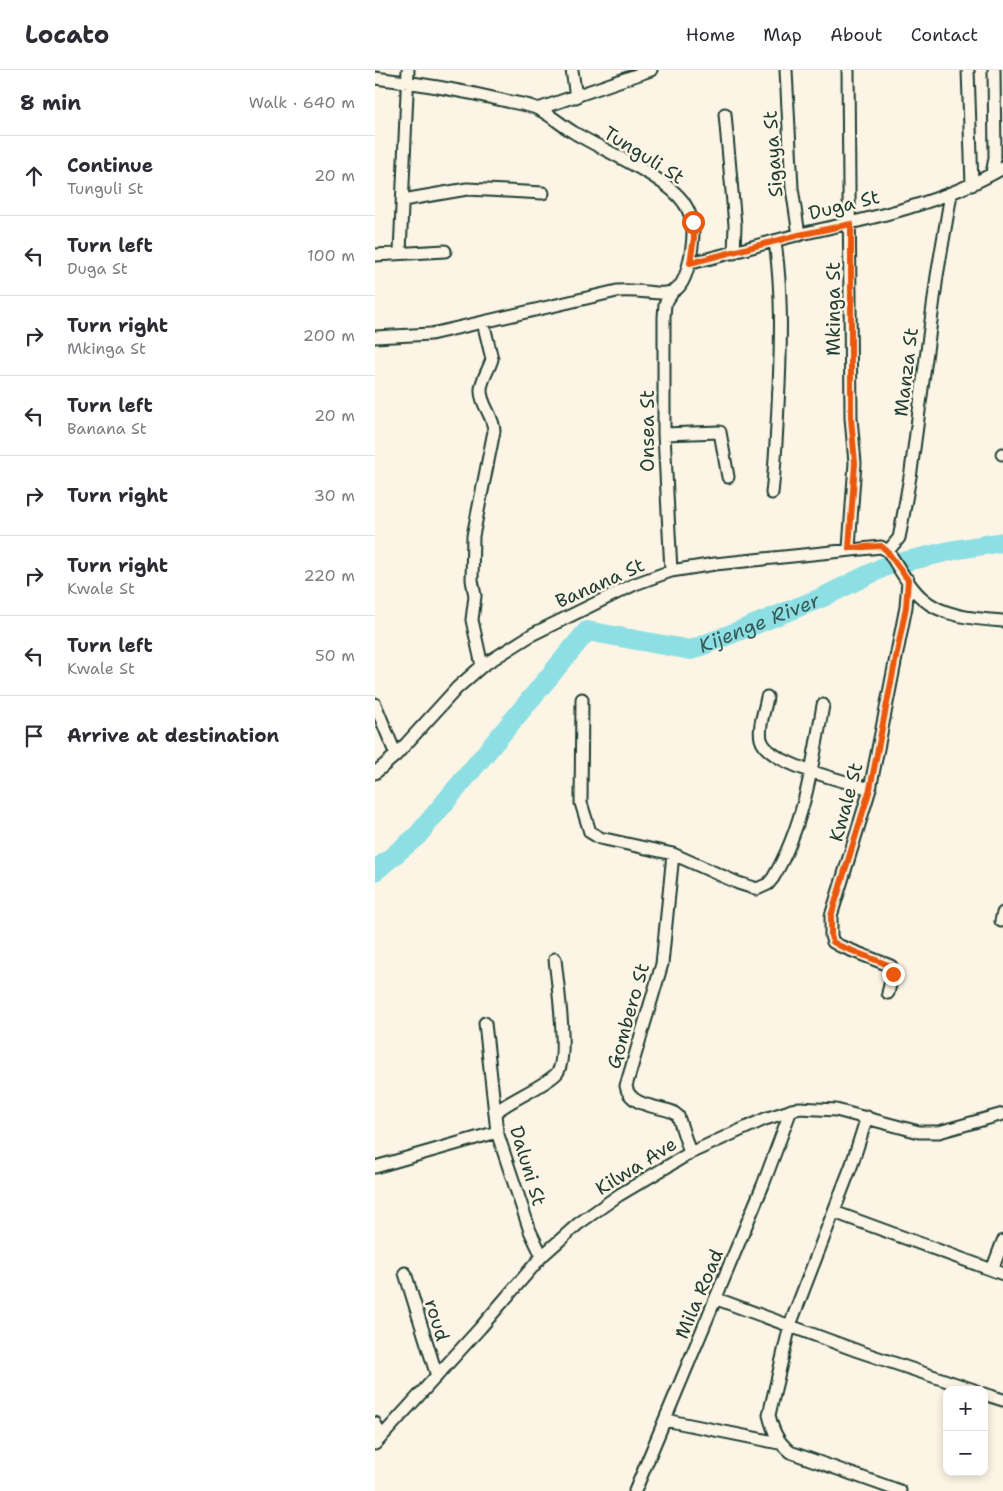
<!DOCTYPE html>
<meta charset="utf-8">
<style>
:root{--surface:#fff;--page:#f7f7f7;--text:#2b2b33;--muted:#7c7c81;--line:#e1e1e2}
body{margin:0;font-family:"Shantell Sans",sans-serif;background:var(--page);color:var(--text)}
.controls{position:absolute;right:15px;bottom:15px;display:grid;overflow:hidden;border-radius:10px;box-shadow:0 2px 8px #0003}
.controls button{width:45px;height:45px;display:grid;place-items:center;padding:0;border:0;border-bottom:1px solid var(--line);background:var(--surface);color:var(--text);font:25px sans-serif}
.stop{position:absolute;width:15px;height:15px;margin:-11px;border:4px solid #ea580c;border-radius:50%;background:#fff}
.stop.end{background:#ea580c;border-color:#fff;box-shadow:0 1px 5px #0008}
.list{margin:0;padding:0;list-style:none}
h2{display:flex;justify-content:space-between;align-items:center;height:65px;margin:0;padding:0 20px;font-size:21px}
h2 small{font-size:16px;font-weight:400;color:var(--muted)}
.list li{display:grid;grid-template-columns:32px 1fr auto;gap:15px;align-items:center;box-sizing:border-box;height:80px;padding:0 20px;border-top:1px solid var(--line)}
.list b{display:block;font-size:19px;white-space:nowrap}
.list p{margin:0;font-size:16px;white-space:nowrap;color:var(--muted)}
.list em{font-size:16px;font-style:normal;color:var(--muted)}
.icon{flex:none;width:28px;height:28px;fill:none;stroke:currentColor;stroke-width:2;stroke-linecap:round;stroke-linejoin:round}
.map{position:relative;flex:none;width:628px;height:1421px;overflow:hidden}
header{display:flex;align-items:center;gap:30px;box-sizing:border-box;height:70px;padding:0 25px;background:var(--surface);border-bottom:1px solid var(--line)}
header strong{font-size:24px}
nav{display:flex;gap:28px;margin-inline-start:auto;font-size:18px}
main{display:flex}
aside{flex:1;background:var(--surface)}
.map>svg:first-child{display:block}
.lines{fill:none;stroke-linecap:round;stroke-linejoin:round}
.river{stroke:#8ddfe4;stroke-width:20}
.minor-casing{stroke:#1f3d34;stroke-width:15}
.minor{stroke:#fcf5e5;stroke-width:11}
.route{stroke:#ea580c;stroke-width:6}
.labels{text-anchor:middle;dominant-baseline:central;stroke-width:5;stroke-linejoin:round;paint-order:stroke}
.street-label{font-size:19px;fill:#1f3d34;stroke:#fcf5e5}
.water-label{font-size:20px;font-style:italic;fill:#355d57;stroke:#fcf5e5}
</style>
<header>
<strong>Locato</strong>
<nav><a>Home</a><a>Map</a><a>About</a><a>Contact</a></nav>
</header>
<main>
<aside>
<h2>8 min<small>Walk · 640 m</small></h2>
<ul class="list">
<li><svg class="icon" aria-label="ahead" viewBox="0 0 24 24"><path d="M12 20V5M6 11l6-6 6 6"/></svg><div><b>Continue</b><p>Tunguli St</p></div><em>20 m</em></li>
<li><svg class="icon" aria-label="left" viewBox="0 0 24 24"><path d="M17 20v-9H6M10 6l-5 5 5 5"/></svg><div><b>Turn left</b><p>Duga St</p></div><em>100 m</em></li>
<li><svg class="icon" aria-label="right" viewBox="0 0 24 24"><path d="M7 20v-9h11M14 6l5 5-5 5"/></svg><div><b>Turn right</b><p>Mkinga St</p></div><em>200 m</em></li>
<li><svg class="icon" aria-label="left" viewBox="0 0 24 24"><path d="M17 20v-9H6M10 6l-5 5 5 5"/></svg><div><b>Turn left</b><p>Banana St</p></div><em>20 m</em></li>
<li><svg class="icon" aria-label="right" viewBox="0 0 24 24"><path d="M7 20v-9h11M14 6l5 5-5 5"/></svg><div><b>Turn right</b></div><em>30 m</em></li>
<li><svg class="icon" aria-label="right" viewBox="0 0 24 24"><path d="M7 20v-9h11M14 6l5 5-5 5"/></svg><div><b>Turn right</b><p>Kwale St</p></div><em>220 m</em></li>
<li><svg class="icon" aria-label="left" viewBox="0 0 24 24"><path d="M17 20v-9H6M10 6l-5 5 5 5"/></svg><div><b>Turn left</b><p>Kwale St</p></div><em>50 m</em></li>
<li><svg class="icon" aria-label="arrive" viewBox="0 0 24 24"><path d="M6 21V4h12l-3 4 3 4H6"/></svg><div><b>Arrive at destination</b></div></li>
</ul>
</aside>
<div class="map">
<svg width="628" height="1421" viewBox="0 0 628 1421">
<rect width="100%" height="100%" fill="#fcf5e5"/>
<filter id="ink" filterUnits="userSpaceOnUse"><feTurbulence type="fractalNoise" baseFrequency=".02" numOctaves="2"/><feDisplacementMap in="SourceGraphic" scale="10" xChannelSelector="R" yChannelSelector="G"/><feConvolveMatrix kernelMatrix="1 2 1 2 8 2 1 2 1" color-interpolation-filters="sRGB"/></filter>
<g filter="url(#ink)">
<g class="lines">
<!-- river -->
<path class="river" id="s1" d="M0,801L42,766L212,561L316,580L446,528L511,496L579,480L628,472"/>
<defs>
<path id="minor" d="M197,0L201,27
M411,0L417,118L424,165
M473,0L476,348L480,393L474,478
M593,0L597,115
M0,8C42,13 85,20 127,30C138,33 153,34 163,39C176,45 186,55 198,62C227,80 292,107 309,133C320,149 319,165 316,183C306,243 286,217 242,221L56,264L0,267
M163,39L276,0
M350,44L360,155L359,183
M617,104L620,88L619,0
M28,130L92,119L168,123
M25,182L33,0
M0,185L70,181
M315,193C352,185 388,173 426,164C495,149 566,134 628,98
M289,364L345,362L353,407
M627,384H628
M397,423C401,388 402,352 404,316C406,268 407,220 400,172
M513,481L524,468L526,458L536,401L562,206L576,124
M296,501L289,364V247L290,234L297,223
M107,596L97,550L100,526L97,510L98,466L119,361C119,346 105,334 106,319C107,308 114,300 117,289L108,252
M392,627C390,640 383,656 386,669C392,695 472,711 495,719
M207,629L206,733L215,762L225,768L298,784L363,813L382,819L393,814L398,808C429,756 438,693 448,635
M0,634L21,685
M0,703L21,685L82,618L107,596L158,564L260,514L296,501L340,494L506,477L513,481C523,496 533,516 547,528C567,547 602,549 628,551
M298,784L287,894L251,1016C254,1036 283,1036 298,1042L303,1046L315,1083
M626,851L628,843
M513,923L518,903L516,896L465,876L458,872L456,866V846L495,719L531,537L533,510
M110,953L122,1062L155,1161L167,1186
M121,1042C137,1029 170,1016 182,1003C194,989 182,910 180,889
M492,1047L477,1094L415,1255L394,1345C398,1361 402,1371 415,1382L525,1421
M0,1097L122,1062
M459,1142L628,1204
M617,1200L628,1171
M30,1203L62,1306
M342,1229L483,1281L599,1320
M609,1324L628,1330
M290,1350L404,1373
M0,1353L6,1367
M0,1374L106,1257L167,1186L203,1154L244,1125L315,1083L390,1049L424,1038L461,1040L544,1062H564L628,1044
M260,1421L388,1115L416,1040"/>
</defs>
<!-- minor casing -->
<use href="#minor" class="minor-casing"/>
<!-- minor -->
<use href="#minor" class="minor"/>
</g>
</g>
<g class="lines" filter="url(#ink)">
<!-- route -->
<path class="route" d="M318,152L319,168L315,193L424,165L476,154V348L480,393L474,478L506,476L512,481L533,510L531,537L495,719L456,846V866L458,872L465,876L516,896L518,904"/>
</g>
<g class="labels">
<!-- street labels -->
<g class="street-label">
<text transform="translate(398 84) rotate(-94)">Sigaya St</text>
<text transform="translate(269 85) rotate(32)">Tunguli St</text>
<text transform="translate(469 135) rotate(-14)">Duga St</text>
<text transform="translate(458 239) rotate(-90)">Mkinga St</text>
<text transform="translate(531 302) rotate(-83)">Manza St</text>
<text transform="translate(272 361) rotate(-90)">Onsea St</text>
<text transform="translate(225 513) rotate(-24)">Banana St</text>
<text transform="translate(471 732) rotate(-75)">Kwale St</text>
<text transform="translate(253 946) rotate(-74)">Gombero St</text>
<text transform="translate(153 1096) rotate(73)">Daluni St</text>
<text transform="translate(261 1096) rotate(-32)">Kilwa Ave</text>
<text transform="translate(324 1224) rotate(-67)">Mila Road</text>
<text transform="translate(62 1250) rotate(73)">roud</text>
</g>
<!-- water labels -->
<g class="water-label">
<text stroke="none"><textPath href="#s1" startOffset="500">Kijenge River</textPath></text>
</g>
</g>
</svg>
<div class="controls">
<button>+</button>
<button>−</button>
</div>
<div class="stop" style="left:318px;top:152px"></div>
<div class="stop end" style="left:518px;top:904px"></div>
</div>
</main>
